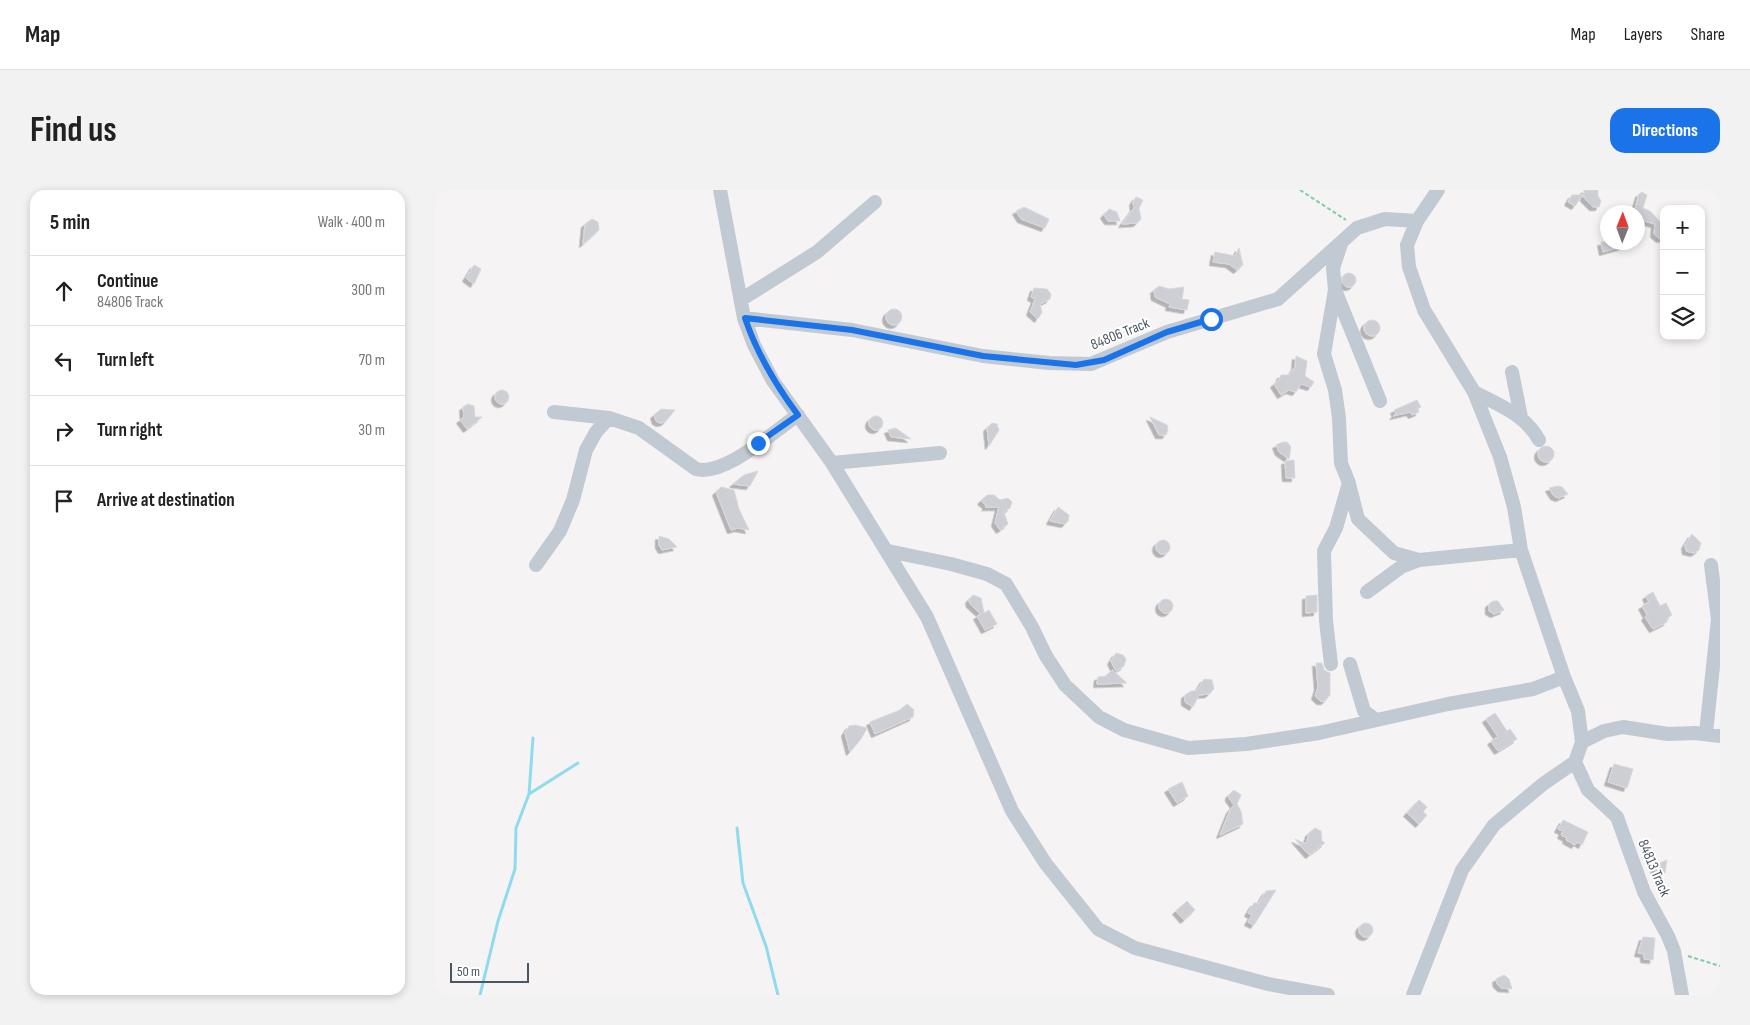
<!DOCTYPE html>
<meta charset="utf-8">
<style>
:root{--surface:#fff;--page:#f2f2f2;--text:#222;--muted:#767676;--line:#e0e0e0;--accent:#1a73e8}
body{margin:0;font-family:"Sofia Sans Condensed",sans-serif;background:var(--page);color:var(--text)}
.controls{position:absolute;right:15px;top:15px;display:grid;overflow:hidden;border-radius:10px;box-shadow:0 2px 8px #0003}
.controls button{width:45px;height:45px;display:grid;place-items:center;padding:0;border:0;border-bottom:1px solid var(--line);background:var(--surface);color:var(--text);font:25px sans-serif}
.compass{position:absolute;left:1165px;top:15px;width:45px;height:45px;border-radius:50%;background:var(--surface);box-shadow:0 2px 8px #0003;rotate:1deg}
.scale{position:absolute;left:15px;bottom:12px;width:79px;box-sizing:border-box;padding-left:5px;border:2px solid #4a5661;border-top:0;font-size:14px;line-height:18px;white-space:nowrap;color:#4a5661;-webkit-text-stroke:4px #fff;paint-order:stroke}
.stop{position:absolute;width:15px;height:15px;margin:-11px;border:4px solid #1a73e8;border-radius:50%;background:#fff}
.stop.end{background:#1a73e8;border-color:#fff;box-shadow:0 1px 5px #0008}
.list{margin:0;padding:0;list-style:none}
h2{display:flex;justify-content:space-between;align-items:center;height:65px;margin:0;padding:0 20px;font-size:21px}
h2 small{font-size:16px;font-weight:400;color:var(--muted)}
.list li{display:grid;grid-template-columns:32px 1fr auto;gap:15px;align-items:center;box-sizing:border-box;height:70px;padding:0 20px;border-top:1px solid var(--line)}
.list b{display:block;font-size:19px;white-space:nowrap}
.list p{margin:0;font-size:16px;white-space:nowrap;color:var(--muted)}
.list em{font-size:16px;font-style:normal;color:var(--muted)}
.icon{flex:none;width:28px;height:28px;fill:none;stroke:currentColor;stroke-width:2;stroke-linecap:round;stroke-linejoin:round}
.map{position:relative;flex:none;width:1285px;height:805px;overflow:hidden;border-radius:15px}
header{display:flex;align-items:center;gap:30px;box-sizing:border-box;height:70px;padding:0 25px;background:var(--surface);border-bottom:1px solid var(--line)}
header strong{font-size:24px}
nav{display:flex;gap:28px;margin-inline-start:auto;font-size:18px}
.intro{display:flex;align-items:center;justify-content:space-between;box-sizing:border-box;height:120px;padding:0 30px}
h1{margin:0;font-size:35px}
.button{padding:12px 22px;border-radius:15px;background:var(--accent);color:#fff;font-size:18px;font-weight:700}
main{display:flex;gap:30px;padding:0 30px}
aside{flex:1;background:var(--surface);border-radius:15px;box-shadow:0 2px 8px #0003}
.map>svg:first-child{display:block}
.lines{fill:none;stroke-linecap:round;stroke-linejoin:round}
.stream{stroke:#90daee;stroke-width:3}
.building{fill:#cdcfd5;stroke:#d7d9de;filter:url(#shadow)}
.path{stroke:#7ad0a6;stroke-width:2;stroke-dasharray:4 2.5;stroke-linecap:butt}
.minor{stroke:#c1cad2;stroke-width:14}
.route{stroke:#1a73e8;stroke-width:6}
.labels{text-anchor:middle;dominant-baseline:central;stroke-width:4;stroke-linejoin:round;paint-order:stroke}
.street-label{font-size:15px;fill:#4a5661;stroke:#fff}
</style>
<header>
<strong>Map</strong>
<nav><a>Map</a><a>Layers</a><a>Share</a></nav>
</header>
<div class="intro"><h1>Find us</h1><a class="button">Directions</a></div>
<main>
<aside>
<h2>5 min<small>Walk · 400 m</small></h2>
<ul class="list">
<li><svg class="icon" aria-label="ahead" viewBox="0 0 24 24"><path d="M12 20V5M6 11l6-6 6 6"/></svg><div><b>Continue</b><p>84806 Track</p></div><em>300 m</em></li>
<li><svg class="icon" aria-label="left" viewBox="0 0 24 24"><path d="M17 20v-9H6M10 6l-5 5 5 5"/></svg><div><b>Turn left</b></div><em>70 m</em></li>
<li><svg class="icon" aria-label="right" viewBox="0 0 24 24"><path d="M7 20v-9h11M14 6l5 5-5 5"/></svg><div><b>Turn right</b></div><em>30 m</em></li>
<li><svg class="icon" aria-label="arrive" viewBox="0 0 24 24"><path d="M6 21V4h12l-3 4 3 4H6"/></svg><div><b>Arrive at destination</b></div></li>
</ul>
</aside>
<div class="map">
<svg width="1285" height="805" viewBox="0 0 1285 805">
<defs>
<filter id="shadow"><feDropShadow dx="-3.5" dy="3.5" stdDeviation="0" flood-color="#0004"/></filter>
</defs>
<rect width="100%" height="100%" fill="#f5f3f3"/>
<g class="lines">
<!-- stream -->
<path class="stream" d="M94,604L98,548
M302,638L308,693L331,756L343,805
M45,805L63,731L80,679L81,638L94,604L143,573"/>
</g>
<!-- building -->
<path class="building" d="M1149,0H1163V6L1166,11L1164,17H1158L1149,8Z
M1207,2L1212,5L1208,18L1215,21L1229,36V48L1225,49L1219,44L1220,34L1209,31L1206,25L1205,28H1202V22H1199L1204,4Z
M1137,5H1148L1140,16L1133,12Z
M701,7L708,10L704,18L706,29L702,33L687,34L699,18L698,12Z
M589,17L614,29L610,38L586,29L581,21Z
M674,19L682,22L685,31H673L669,25Z
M157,29L163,32L164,40L148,54L150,34Z
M1166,52H1192V55L1168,62Z
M804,58L808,75L802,80L794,74L778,72L780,62L800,66Z
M39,75L46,79L39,94L31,88Z
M907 90a7 7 0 1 1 14 0a7 7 0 1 1-14 0Z
M724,96L734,99L749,97L747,109L754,110L752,120L734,117L735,114L720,107L719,100Z
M599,98L612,99L616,104L615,109L605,114L607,122L603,129L595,122L600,109L596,107Z
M451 127a8 8 0 1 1 16 0a8 8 0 1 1-16 0Z
M929 138a8 8 0 1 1 16 0a8 8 0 1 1-16 0Z
M861,166L872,171L870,186L879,192L876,197L866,194L861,202L854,200L846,205L839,194L844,190L846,185H854L860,177Z
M60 207a7 7 0 1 1 14 0a7 7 0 1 1-14 0Z
M982,210L986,217L983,218L984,222L977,225L975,222L958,226L961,224L959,220Z
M33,214L39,216L40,227H47L32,239L25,230L29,227L28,217Z
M226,219L240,220L230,232L225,233L221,231L219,225Z
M434 233a7 7 0 1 1 14 0a7 7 0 1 1-14 0Z
M715,227L732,235L733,240L731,245H724Z
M557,233L562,234L564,240L554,256L552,238Z
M460,238L462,239L476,249L456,247L453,240Z
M848,252H852L856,257L854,269L844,262L841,255Z
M1103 264a8 8 0 1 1 16 0a8 8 0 1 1-16 0Z
M859,270L860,288H851L850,271Z
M323,281L315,296L298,294L309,285Z
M1123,296L1127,297L1133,304L1124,308L1119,306L1114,298Z
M286,297L299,300L304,319L314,340L303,338L296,340L281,302Z
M552,305H559L565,310L573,308L577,312L575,318L569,322L573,334L565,340L560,333L564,317H550L552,316L546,311Z
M623,317L634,325L633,331L630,334L615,331Z
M1257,344L1266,353L1264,360L1259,363L1251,361L1250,355Z
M224,346L234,349L242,357L227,360L224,355Z
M721 357a7 7 0 1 1 14 0a7 7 0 1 1-14 0Z
M1218,402L1225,416L1231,413L1237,425L1232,428V432L1218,439L1210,427L1212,425L1207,416L1214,412L1211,406Z
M538,405L546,408L549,423L554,420L562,434L550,440L542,426L546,424L535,414L534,410Z
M882,405V422L871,423V406Z
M724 416a7 7 0 1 1 14 0a7 7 0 1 1-14 0Z
M1058,411H1063L1069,420L1059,424L1054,421V414Z
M681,463L688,465L691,469L689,476L681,481L676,471Z
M881,473H887L889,480L895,483V505L890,511H885L880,506L883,497Z
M677,480L692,493L662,494L663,487L671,486Z
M769,489L777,490L779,499L774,504L764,505L758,517L750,512V505L756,501H762Z
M472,514L479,520L478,527L440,544L435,532L465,520Z
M1060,523L1072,541L1075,539L1082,549L1063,561L1056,551L1063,547L1051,529Z
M420,535L432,538L426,549L415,562L410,543L414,536Z
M1179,574L1198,579L1192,598L1173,592Z
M747,592L753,606L742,613L733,599Z
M799,600L806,605L802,614L806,621L808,634L785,645L795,620L799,615L794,608V605Z
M984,610L992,617L988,622L992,625L984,634L972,623Z
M1128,630L1153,642L1147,655L1142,652L1140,655L1131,650L1132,648L1126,645L1128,641L1123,639Z
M880,638L886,641L887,651L890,653L874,665L860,649L871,654L874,643Z
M1232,670L1230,683L1225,685L1222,684L1219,679L1220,675Z
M841,700L819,735L813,732L817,725L813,723L819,713H824L831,701Z
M752,711L760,720L749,730L741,721Z
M924 740a7 7 0 1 1 14 0a7 7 0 1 1-14 0Z
M1208,747L1220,748L1218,770L1209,769V764L1203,763Z
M1069,785L1074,789L1077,799L1066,798L1062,794L1061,789Z"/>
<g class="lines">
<!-- path -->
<path class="path" d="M865,0L911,30
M1253,766L1285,776"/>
<!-- minor -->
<path class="minor" d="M285,0L309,128L319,155L338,191L397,273L492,427L577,621L611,674L663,739L700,758L833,794L893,805
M906,54L898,78L900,100L945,211
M307,109L382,62L440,12
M309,128L417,140L548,166L614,173L656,174L732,142L843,109L922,38L950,29L982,31
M1077,182L1086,227
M1039,202C1063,215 1090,224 1104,250
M119,222L174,228L204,238L261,279C289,287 339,241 363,225
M397,273L505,263
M914,294L923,329L959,363L984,370
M453,361L516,374L552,384L571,394L597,437L611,466L630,495L664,527L689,540L753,558L811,554L884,543L1013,514L1098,499L1129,487
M101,375L125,341L138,310L151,260L161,242L174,228
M932,402L966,377L984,370L1086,360
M896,474L891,431L889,361L901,338L914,293L906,273L904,228L900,200L889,164L900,100
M915,474L929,521L941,530
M1271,543L1283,429L1276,375
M1147,552L1169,541L1188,537L1233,544L1260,543L1285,546
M1140,572L1153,600L1182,627L1209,702L1233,746L1239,761L1247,805
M978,805L1027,680L1059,635L1108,594L1140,572L1147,552L1143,521L1129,487L1086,360L1079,317L1065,267L1039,202L989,120L974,77L972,55L982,31L1003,0"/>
</g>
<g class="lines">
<!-- route -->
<path class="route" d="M323,253L363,225C340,194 322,164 310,128L417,140L548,166L641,175L669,170L732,142L776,129"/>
</g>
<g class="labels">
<!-- street labels -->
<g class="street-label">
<text transform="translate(685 144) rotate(-22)">84806 Track</text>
<text transform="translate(1219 678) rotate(67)">84813 Track</text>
</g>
</g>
</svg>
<div class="controls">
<button>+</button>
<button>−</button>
<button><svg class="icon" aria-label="layers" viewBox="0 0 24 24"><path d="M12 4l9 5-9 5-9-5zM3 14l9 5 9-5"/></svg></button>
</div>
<svg class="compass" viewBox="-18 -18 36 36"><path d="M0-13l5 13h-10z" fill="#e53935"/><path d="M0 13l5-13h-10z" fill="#767676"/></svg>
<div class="scale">50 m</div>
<div class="stop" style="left:776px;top:129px"></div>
<div class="stop end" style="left:323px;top:253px"></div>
</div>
</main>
